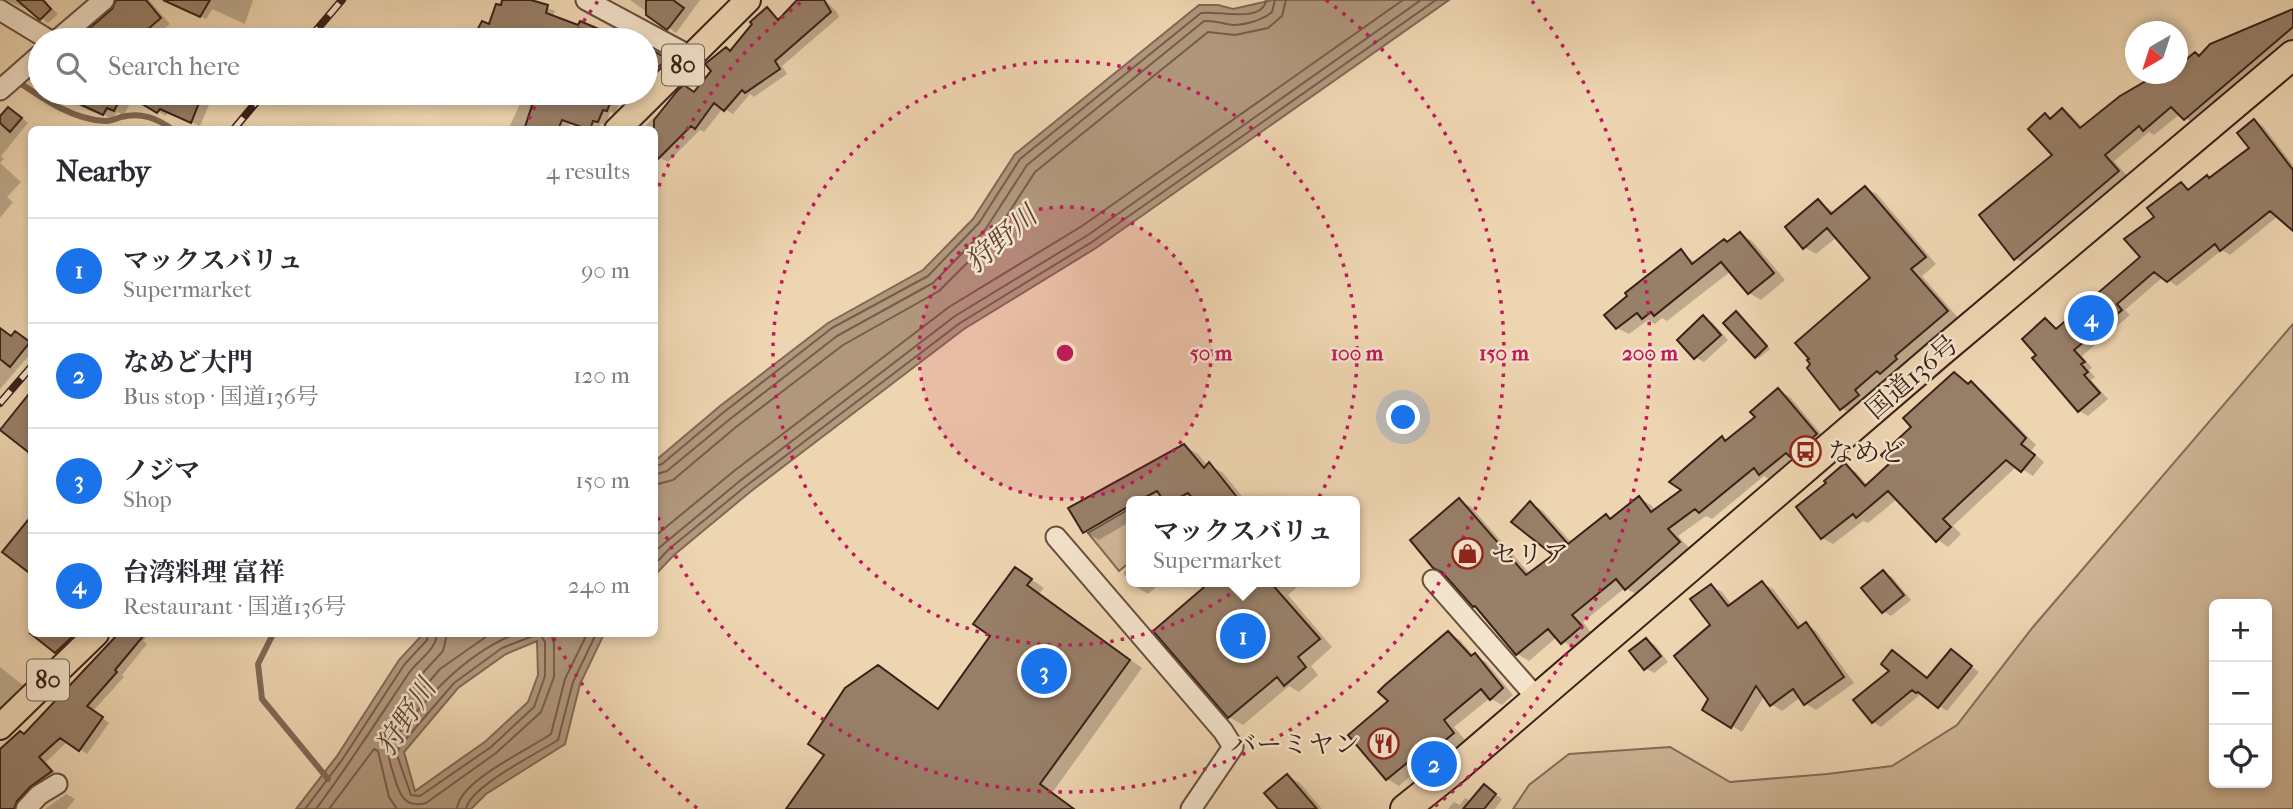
<!DOCTYPE html>
<meta charset="utf-8">
<style>
:root{--surface:#fff;--page:#f7f7f7;--text:#2b2b33;--muted:#7c7c81;--line:#e1e1e2;--accent:#1a73e8}
body{margin:0;font-family:"IM FELL French Canon","Noto Serif JP",serif;background:var(--page);color:var(--text)}
.controls{position:absolute;right:21px;bottom:21px;display:grid;overflow:hidden;border-radius:10px;box-shadow:0 4px 10px #0003}
.controls button{width:63px;height:63px;display:grid;place-items:center;padding:0;border:0;border-bottom:2px solid var(--line);background:var(--surface);color:var(--text);font:35px sans-serif}
.compass{position:absolute;left:2125px;top:21px;width:63px;height:63px;border-radius:50%;background:var(--surface);box-shadow:0 4px 10px #0003;rotate:219deg}
.you{position:absolute;left:1404px;top:418px;width:24px;height:24px;margin:-18px;border:5px solid #fff;border-radius:50%;background:#1a73e8;box-shadow:0 0 0 10px #1a73e833}
.badge{display:grid;place-items:center;width:46px;height:46px;border-radius:50%;background:var(--accent);color:#fff;font-size:23px;font-weight:700}
.pin{position:absolute;translate:-50% -50%;border:4px solid #fff;box-shadow:0 2px 7px #0006}
.popup{position:absolute;left:1126px;top:496px;width:234px;height:91px;box-sizing:border-box;display:grid;place-content:center;border-radius:10px;background:var(--surface);filter:drop-shadow(0 2px 5px #0005);font-size:23px;white-space:nowrap;color:var(--muted)}
.popup b{font-size:26px;color:var(--text)}
.popup::after{content:'';position:absolute;left:50%;top:100%;margin-left:-14px;border:14px solid transparent;border-top-color:var(--surface)}
.list{margin:0;padding:0;list-style:none}
h2{display:flex;justify-content:space-between;align-items:center;height:91px;margin:0;padding:0 28px;font-size:30px}
h2 small{font-size:23px;font-weight:400;color:var(--muted)}
.list li{display:grid;grid-template-columns:46px 1fr auto;gap:21px;align-items:center;box-sizing:border-box;height:105px;padding:0 28px;border-top:2px solid var(--line)}
.list b{display:block;font-size:26px;white-space:nowrap}
.list p{margin:0;font-size:23px;white-space:nowrap;color:var(--muted)}
.list em{font-size:23px;font-style:normal;color:var(--muted)}
.icon{flex:none;width:38px;height:38px;fill:none;stroke:currentColor;stroke-width:2;stroke-linecap:round;stroke-linejoin:round}
.map{position:relative;flex:none;width:2293px;height:809px;overflow:hidden}
.search{position:absolute;background:var(--surface);box-shadow:0 4px 10px #0003;left:28px;top:28px;width:630px;height:77px;display:flex;align-items:center;gap:18px;box-sizing:border-box;padding:0 24px;border-radius:38px;color:var(--muted);font-size:26px}
.panel{position:absolute;background:var(--surface);box-shadow:0 4px 10px #0003;left:28px;top:126px;width:630px;height:511px;border-radius:10px}
.map>svg:first-child{display:block}
.green{fill:#cfb697;stroke:#846c58;stroke-width:2;fill-rule:evenodd}
.water{fill:#b1987d;stroke:#816855;stroke-width:2;fill-rule:evenodd}
.shadow{fill:#0003}
.lines{fill:none;stroke-linecap:round;stroke-linejoin:round}
.shore{stroke:#765c4a;stroke-width:2}
.stream{stroke:#816855;stroke-width:6}
.building{fill:#987f68;stroke:#3a2118;stroke-width:2}
.minor-casing{stroke:#674e3e;stroke-width:23}
.major-casing{stroke:#3a2118;stroke-width:28}
.highway-casing{stroke:#3a2118;stroke-width:32}
.minor{stroke:#f4e4cc;stroke-width:19}
.major{stroke:#eed5b1;stroke-width:24}
.highway{stroke:#eed5b1;stroke-width:28}
.rail-casing{stroke:#3a2118;stroke-width:8}
.rail{stroke:#f4e4cc;stroke-width:5;stroke-dasharray:16;stroke-linecap:butt}
.ring{fill:none;stroke:#c2185b;stroke-width:3.5;stroke-dasharray:3.5 7}
.labels{text-anchor:middle;dominant-baseline:central;stroke-width:5;stroke-linejoin:round;paint-order:stroke}
.shield{fill:#f4e4cc;stroke:#725c4e;stroke-width:2}
.shield-label{font-size:24px;font-weight:bold;fill:#3a2118}
.street-label{font-size:26px;fill:#3a2118;stroke:#f4e4cc}
.poi-label{font-size:26px;fill:#3a2118;stroke:#f4e4cc;text-anchor:start}
.water-label{font-size:28px;font-style:italic;fill:#5e4536;stroke:#f4e4cc}
.centre{fill:#c2185b;stroke:#f4e4cc;stroke-width:3.5}
.ring-label{font-size:21px;text-anchor:middle;font-weight:bold;fill:#c2185b;stroke:#f4e4cc;stroke-width:5;stroke-linejoin:round;paint-order:stroke}
</style>
<div class="map">
<svg width="2293" height="809" viewBox="0 0 2293 809">
<rect width="100%" height="100%" fill="#eed5b1"/>
<filter id="stains"><feTurbulence type="fractalNoise" baseFrequency=".00286" numOctaves="4"/><feColorMatrix values="0 0 0 0 .2 0 0 0 0 .09 0 0 0 0 .02 0 0 0 .5 -.17"/></filter>
<radialGradient id="worn" r=".72"><stop offset=".6" stop-color="#630" stop-opacity="0"/><stop offset="1" stop-color="#630" stop-opacity=".3"/></radialGradient>
<!-- green -->
<path class="green" d="M2293,324V809H1513L1529,785L1569,754L1670,747L1730,782L1827,774L1892,766L1957,725L2033,627ZM2214,604H2267V783H2214Z
M1131,508V561L1119,571L1088,533Z"/>
<!-- water -->
<path class="water" d="M1273,0H1449L1096,248L964,329L750,492L674,555L655,575V461L720,406L828,323L923,270L973,219L1015,154L1199,5H1218L1233,9Z
M423,634H604L580,684L565,744L486,794L471,809H296L337,756L399,660ZM537,641L538,675L528,702L486,741L415,791L404,752L458,688L506,654Z"/>
<!-- shadow -->
<path class="shadow" d="M0,0H44L58,14L48,23L26,6L24,8L8,1L0,5Z
M118,0H149L170,24L150,40H77L113,10Z
M187,0H253L245,24L212,9L206,19L190,11Z
M504,0H531V2L555,11L553,17L607,34L608,31L624,40H560L547,35L545,40H474L483,23L490,26Z
M630,0H700L676,33Z
M800,0H825L837,12L839,17L782,66L787,74L754,97L750,94L733,114L723,108L704,132L700,130L668,162L660,158L654,152V130H641L655,116L659,118L695,94L767,10L780,20Z
M2293,10V41L2195,124L2180,114L2154,135L2149,132L2114,161L2128,177L2025,264L2015,258L2055,155L2045,115L2052,119L2062,110L2072,116L2083,128L2121,98L2161,74H2178V67L2196,54L2200,57Z
M646,48L673,65L656,80L646,75Z
M53,93H123L133,98L124,115L117,112L113,119L96,111L95,113L77,105L76,106Z
M142,93H163L172,98L174,93H214L200,126L168,112L166,116L138,99Z
M520,93H616L622,96L615,114L610,112L606,125L601,124L598,130H587L570,123L567,130H508L524,95Z
M16,113L28,123L1,156L4,159L0,163L21,182L7,197L13,202L0,218V118Z
M2255,121L2263,126L2293,165V228L2278,216L2230,255L2222,250L2177,286L2163,277L2125,310L2130,315L2082,356L2092,368L2089,370L2095,377L2091,380L2108,399L2088,416L2079,411L2038,355L2046,320L2058,329L2143,257L2157,217L2181,184L2191,190L2210,179L2251,149Z
M1865,188L1877,194L1936,264L1922,276L1959,319L1865,397L1869,402L1853,415L1841,408L1872,279L1837,237L1816,254L1804,247L1818,201L1835,213Z
M1740,234L1752,241L1785,280L1761,300L1749,293L1731,271L1667,321L1662,318L1655,324L1648,320L1629,334L1617,328L1681,252L1696,263Z
M1740,316L1770,349L1759,358L1756,356Z
M1704,318L1712,322L1728,340L1704,362L1695,357Z
M22,337L32,344V352L0,389V339Z
M1954,374L1982,390L2036,445L2031,451L2044,462L2033,476L2017,466L1953,526L1961,534L1948,547L1938,540L1897,499L1868,523L1863,521L1833,544L1822,538L1828,483L1845,466L1856,472L1868,486L1891,464L1913,427Z
M1778,390L1790,397L1828,442L1772,481L1764,476L1712,519L1706,516L1678,536L1691,550L1638,595L1625,588L1583,622L1592,634L1577,647H1572L1557,637L1529,661L1517,654L1480,609L1475,606L1459,500L1471,507L1530,574L1555,555L1530,503L1542,510L1572,543L1606,516L1612,519L1639,498L1651,505L1656,511L1684,490L1722,438L1728,442L1758,418Z
M1184,446L1198,454L1208,466L1209,465L1223,473L1246,501H1131V521L1099,540L1085,532Z
M1131,566V582H1162L1148,594L1134,586L1123,573Z
M1883,572L1892,577L1911,600L1891,616L1883,611Z
M1028,577L1044,588L1039,594L1142,668L1052,793L1074,809H788L826,755L878,667L939,710L993,636Z
M1213,582H1303L1288,595L1332,647L1311,666L1318,675L1299,692L1289,686L1243,725L1229,717L1155,631Z
M1762,583L1773,589L1802,627L1806,624L1816,631L1854,683L1816,710L1806,704L1801,697L1782,711L1771,704L1765,695L1742,732L1704,709L1710,699L1713,626L1711,586L1722,592L1732,605Z
M1448,633L1460,640L1474,656L1486,662L1513,695L1502,705L1490,698L1454,727L1465,740L1445,756L1438,752L1399,786L1387,779L1350,735L1391,701Z
M38,634H85L63,656L36,636Z
M120,634H149L143,641L147,644L122,675L124,677L93,711L109,723L87,754L68,741L46,762L58,776L22,809H0V751L26,736Z
M1647,640L1655,645L1668,662L1654,673L1645,668Z
M1951,651L1979,672L1947,711L1921,694L1881,727L1873,722L1891,671L1893,652L1929,679Z
M0,667L24,686L6,709L2,707L0,710Z
M1287,776L1300,783L1322,809H1280Z
M1491,790L1502,799L1495,809H1448L1454,802L1460,805L1465,798L1472,802Z
M66,794L75,799L67,809H45Z"/>
<g class="lines">
<!-- shore -->
<path class="shore" d="M654,466L662,464L724,412L832,328L928,276L979,223L1020,159L1201,13C1216,10 1263,24 1266,0
M654,475L667,471L730,419L837,336L933,283L985,230L1027,165L1204,21C1215,20 1223,24 1233,25C1245,25 1263,20 1272,12L1275,0
M654,485L673,480L736,427L843,345L939,291L993,237L1035,172L1208,32L1235,35L1268,28L1282,16L1286,0
M654,537L734,471L949,307L1082,226L1403,0
M654,552L741,480L955,316L1088,235L1421,0
M654,565L669,549L746,486L960,323L1092,242L1436,0
M447,634L443,651L420,676L404,701L405,706L409,705L440,669L490,634
M515,634C462,655 425,700 391,743C386,755 391,765 394,776C399,793 404,809 426,803L496,753L541,712L554,677V643L551,634
M533,636H541L545,642V676L534,707L491,747L420,796L411,795L397,755L399,747L454,683L502,648Z
M305,809L342,760L404,665L427,640L428,634
M316,809C349,765 378,719 409,673C418,660 436,650 437,634
M329,809L374,749L378,751L389,797L397,809
M457,809C459,781 528,750 551,734L565,679L587,634
M466,809C469,787 538,753 558,740L573,682L596,634"/>
<!-- stream -->
<path class="stream" d="M20,83C45,100 74,120 105,121C111,121 116,119 121,117C141,112 157,118 173,130
M273,634L258,664L262,699L328,779"/>
</g>
<!-- building -->
<path class="building" d="M17,0H43L51,9L40,20Z
M116,0H146L161,18L135,40H76L112,9Z
M163,0H210L200,17Z
M502,0H531L548,5L546,13L578,25L580,21L625,40H472L482,21L489,24L496,4L501,5Z
M646,0H673L684,8L667,30L646,15Z
M797,0H824L831,12L775,61L780,69L745,93L742,90L724,111L714,103L695,129L691,126L654,163V120L678,90L684,85L694,92L711,71L705,64L726,47L730,51L752,24L750,22L767,7L778,20Z
M2293,9V27L2184,120L2171,107L2143,131L2139,126L2105,155L2119,171L2014,260L1979,215L2052,155L2028,129L2045,113L2050,119L2062,108L2080,128L2120,96L2158,74H2178V66L2195,52L2199,56L2210,44Z
M646,46L667,59L646,79Z
M56,93H123L114,111L107,108L103,115Z
M124,93H203L191,123L160,109L157,113Z
M536,93H614L607,111L603,110L598,122L593,121L590,130L562,120L558,130H524Z
M8,107L22,118L10,132L0,123V116Z
M2254,119L2293,170V231L2270,211L2220,251L2215,244L2167,282L2154,272L2117,304L2122,310L2074,350L2085,362L2081,364L2088,372L2084,375L2100,393L2078,412L2032,358L2036,355L2022,339L2045,318L2056,329L2140,257L2124,239L2154,217L2147,208L2181,182L2188,190L2207,175L2209,178L2249,148L2237,133Z
M1865,186L1926,257L1911,269L1948,311L1895,356L1897,359L1880,374L1877,371L1855,390L1859,395L1840,410L1807,368L1810,364L1807,360L1809,359L1795,343L1870,278L1827,228L1803,249L1785,227L1818,199L1831,214Z
M1740,232L1774,273L1748,294L1721,262L1654,316L1651,312L1642,319L1637,313L1616,329L1604,315L1627,296L1625,293L1681,249L1692,264L1724,239L1727,242Z
M1736,311L1767,346L1755,358L1723,323Z
M1703,315L1721,335L1694,359L1677,340Z
M0,328L11,336L15,331L30,342L10,367L0,359Z
M1954,372L1968,384L1971,381L2026,438L2021,444L2035,455L2021,472L2006,460L1943,519L1951,527L1936,542L1888,491L1856,518L1853,514L1821,539L1796,507L1826,483L1824,481L1845,463L1865,486L1889,464L1881,455L1911,427L1903,418Z
M1778,388L1817,434L1790,457L1786,453L1759,475L1754,468L1699,513L1695,509L1668,529L1680,542L1625,590L1616,579L1572,615L1582,626L1561,644L1548,629L1516,655L1475,606L1473,607L1442,572L1433,568L1410,540L1459,498L1526,575L1553,555L1511,522L1530,501L1568,544L1606,514L1610,519L1639,496L1651,512L1681,490L1669,482L1722,436L1725,441L1755,417L1750,412Z
M32,390V455L0,430Z
M1184,444L1204,468L1209,462L1240,501H1195L1188,493L1173,501H1164L1157,491L1138,501H1131V505L1083,533L1068,508Z
M32,515V575L2,552Z
M1015,567L1032,579L1027,585L1130,660L1040,784L1074,809H786L824,755L808,744L845,688L878,665L938,709L990,636L973,624Z
M1883,570L1904,595L1882,613L1861,588Z
M1762,581L1798,628L1806,622L1844,677L1804,705L1793,689L1770,706L1756,686L1731,728L1702,710L1708,699L1674,656L1710,625L1690,599L1711,584L1728,606Z
M1210,582H1270L1320,639L1298,657L1306,667L1284,686L1277,677L1228,718L1153,631Z
M1448,631L1471,656L1475,653L1503,688L1490,700L1481,689L1444,720L1454,733L1432,751L1428,746L1386,780L1348,735L1388,701L1378,692L1385,685Z
M31,634H75L55,653Z
M118,634H145L115,670L117,672L87,706L103,717L79,751L60,738L50,747L39,757L52,771L30,787L17,801L14,809H0V749L20,731L24,734Z
M1646,638L1661,656L1644,670L1629,651Z
M1951,649L1972,666L1938,708L1918,692L1916,693L1912,690L1872,723L1853,700L1889,671L1881,664L1892,650L1927,678Z
M1287,774L1317,809H1278L1264,793Z
M1484,784L1496,794L1484,809H1463Z"/>
<g class="lines">
<defs>
<path id="minor" d="M586,0L692,57
M0,10L49,40
M57,40L104,0
M0,90L40,55
M1056,537L1223,731L1233,747L1191,809
M1433,580L1537,698
M26,809L39,795L57,784"/>
<path id="major" d="M617,130L748,0
M0,727L96,634"/>
<path id="highway" d="M1405,809L1455,769L1938,354L2293,55"/>
</defs>
<!-- minor casing -->
<use href="#minor" class="minor-casing"/>
<!-- major casing -->
<use href="#major" class="major-casing"/>
<!-- highway casing -->
<use href="#highway" class="highway-casing"/>
<!-- minor -->
<use href="#minor" class="minor"/>
<!-- major -->
<use href="#major" class="major"/>
<!-- highway -->
<use href="#highway" class="highway"/>
<defs>
<path id="rail" d="M308,40L342,0
M233,130L264,93
M0,403L32,366"/>
</defs>
<!-- rail casing -->
<use href="#rail" class="rail-casing"/>
<!-- rail -->
<use href="#rail" class="rail"/>
</g>
<!-- distance rings -->
<circle cx="1065" cy="353" r="146" fill="#c2185b" fill-opacity=".12"/>
<g class="ring">
<circle cx="1065" cy="353" r="146"/>
<circle cx="1065" cy="353" r="292"/>
<path d="M655 196A439 439 0 0 1 804 0M1326 0A439 439 0 1 1 655 510"/>
<path d="M697 808A585 585 0 0 1 553 637M525 129A585 585 0 0 1 539 97M572 39A585 585 0 0 1 598 1M1532 1A585 585 0 0 1 1433 808"/>
</g>
<!-- icons -->
<defs>
<symbol id="bus-ring" viewBox="-11 -11 22 22"><circle r="9.5" fill="#f4e4cc" stroke="#8f2418" stroke-width="1.5"/><path d="M-5-6H5V4H4V6H2V4H-2V6H-4V4H-5ZM-3.5-4V0h7V-4ZM-3.5 1.2v1.5H-2V1.2ZM2 1.2v1.5H3.5V1.2Z" fill="#8f2418"/></symbol>
<symbol id="shop-ring" viewBox="-11 -11 22 22"><circle r="9.5" fill="#f4e4cc" stroke="#8f2418" stroke-width="1.5"/><path d="M-5-2.5h2.3a2.7 3.5 0 0 1 5.4 0H5L5.5 6h-11ZM-1.5-2.5h3a1.5 2.3 0 0 0-3 0Z" fill="#8f2418"/></symbol>
<symbol id="restaurant-ring" viewBox="-11 -11 22 22"><circle r="9.5" fill="#f4e4cc" stroke="#8f2418" stroke-width="1.5"/><path d="M-5-6h1v4h1v-4h1v4h1v-4h1v5L-1.5 .5V6h-2V.5L-5-1ZM5-6V6H3V1.5H1.5Q1.5-4 5-6Z" fill="#8f2418"/></symbol>
</defs>
<g fill-rule="evenodd">
<use href="#bus-ring" x="1788" y="434" width="35" height="35"/>
<use href="#shop-ring" x="1450" y="536" width="35" height="35"/>
<use href="#restaurant-ring" x="1366" y="726" width="35" height="35"/>
</g>
<g class="labels">
<!-- shield labels -->
<g class="shield">
<rect x="662" y="44.5" width="42" height="41" rx="5"/>
<rect x="27" y="659.5" width="42" height="41" rx="5"/>
</g>
<g class="shield-label">
<text x="683" y="65">80</text>
<text x="48" y="680">80</text>
</g>
<!-- street labels -->
<g class="street-label">
<text transform="translate(1912 377) rotate(-41)">国道136号</text>
</g>
<!-- poi labels -->
<g class="poi-label">
<text x="1828" y="452">なめど</text>
<text x="1491" y="554">セリア</text>
<text x="1360" y="744" text-anchor="end">バーミヤン</text>
</g>
<!-- water labels -->
<g class="water-label">
<text transform="translate(1001 239) rotate(-41)">狩野川</text>
<text transform="translate(406 717) rotate(-57)">狩野川</text>
</g>
</g>
<circle cx="1065" cy="353" r="10" class="centre"/>
<g class="ring-label">
<text x="1211" y="360">50 m</text>
<text x="1357" y="360">100 m</text>
<text x="1504" y="360">150 m</text>
<text x="1650" y="360">200 m</text>
</g>
<rect width="100%" height="100%" filter="url(#stains)"/>
<rect width="100%" height="100%" fill="url(#worn)"/>
</svg>
<div class="controls">
<button>+</button>
<button>−</button>
<button><svg class="icon" aria-label="locate" viewBox="0 0 24 24"><circle cx="12" cy="12" r="6"/><path d="M12 2v4M12 18v4M2 12h4M18 12h4"/></svg></button>
</div>
<svg class="compass" viewBox="-18 -18 36 36"><path d="M0-13l5 13h-10z" fill="#e53935"/><path d="M0 13l5-13h-10z" fill="#7c7c81"/></svg>
<div class="you"></div>
<div class="pin badge" style="left:1243px;top:636px">1</div>
<div class="popup"><b>マックスバリュ</b>Supermarket</div>
<div class="pin badge" style="left:1434px;top:764px">2</div>
<div class="pin badge" style="left:1044px;top:671px">3</div>
<div class="pin badge" style="left:2091px;top:318px">4</div>
<div class="search"><svg class="icon" aria-label="search" viewBox="0 0 24 24"><circle cx="10" cy="10" r="6"/><path d="M15 15l6 6"/></svg>Search here</div>
<section class="panel">
<h2>Nearby<small>4 results</small></h2>
<ul class="list">
<li><span class="badge">1</span><div><b>マックスバリュ</b><p>Supermarket</p></div><em>90 m</em></li>
<li><span class="badge">2</span><div><b>なめど大門</b><p>Bus stop · 国道136号</p></div><em>120 m</em></li>
<li><span class="badge">3</span><div><b>ノジマ</b><p>Shop</p></div><em>150 m</em></li>
<li><span class="badge">4</span><div><b>台湾料理 富祥</b><p>Restaurant · 国道136号</p></div><em>240 m</em></li>
</ul>
</section>
</div>
